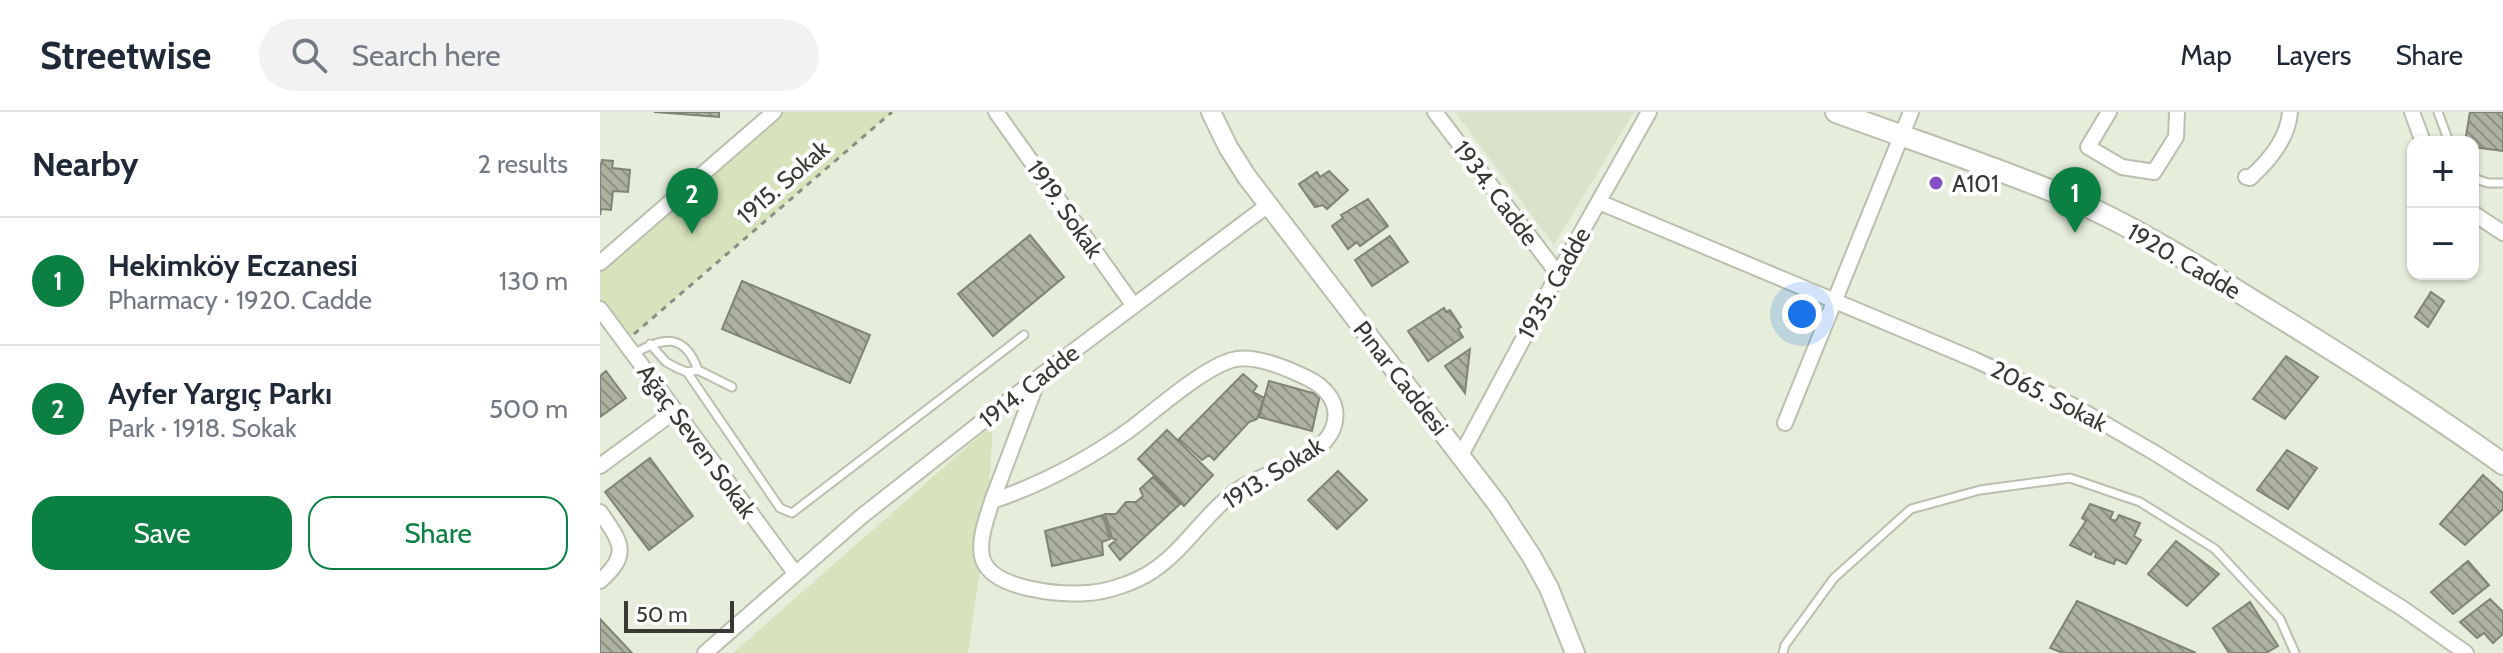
<!DOCTYPE html>
<meta charset="utf-8">
<style>
:root{--surface:#fff;--page:#f2f2f3;--text:#1f2937;--muted:#747a83;--line:#e0e1e3;--accent:#0b8043}
body{margin:0;font-family:Cabin,sans-serif;background:var(--page);color:var(--text)}
.controls{position:absolute;right:24px;top:24px;display:grid;overflow:hidden;border-radius:16px;box-shadow:0 2px 6px #0004}
.controls button{width:72px;height:72px;display:grid;place-items:center;padding:0;border:0;border-bottom:2px solid var(--line);background:var(--surface);color:var(--text);font:40px sans-serif}
.scale{position:absolute;left:24px;bottom:20px;width:110px;box-sizing:border-box;padding-left:8px;border:4px solid #373932;border-top:0;font-size:22px;line-height:28px;white-space:nowrap;color:#373932;-webkit-text-stroke:6px #fff;paint-order:stroke}
.you{position:absolute;left:1202px;top:202px;width:28px;height:28px;margin:-20px;border:6px solid #fff;border-radius:50%;background:#1a73e8;box-shadow:0 0 0 12px #1a73e833}
.badge{display:grid;place-items:center;width:52px;height:52px;border-radius:50%;background:var(--accent);color:#fff;font-size:26px;font-weight:700}
.pin{position:absolute;translate:-50% -66px;filter:drop-shadow(0 2px 4px #0008)}
.pin::after{content:'';position:absolute;top:42px;width:28px;height:24px;background:inherit;clip-path:polygon(0 0,100% 0,50% 100%)}
.list{margin:0;padding:0;list-style:none}
h2{display:flex;justify-content:space-between;align-items:center;height:104px;margin:0;padding:0 32px;font-size:34px}
h2 small{font-size:26px;font-weight:400;color:var(--muted)}
.list li{display:grid;grid-template-columns:52px 1fr auto;gap:24px;align-items:center;box-sizing:border-box;height:128px;padding:0 32px;border-top:2px solid var(--line)}
.list b{display:block;font-size:30px;white-space:nowrap}
.list p{margin:0;font-size:26px;white-space:nowrap;color:var(--muted)}
.list em{font-size:26px;font-style:normal;color:var(--muted)}
.actions{display:flex;gap:16px;padding:24px 32px}
.actions a{flex:1;padding:18px 0;border:2px solid var(--accent);border-radius:24px;text-align:center;font-size:28px;color:var(--accent)}
.actions .main{background:var(--accent);color:#fff}
.icon{flex:none;width:44px;height:44px;fill:none;stroke:currentColor;stroke-width:2;stroke-linecap:round;stroke-linejoin:round}
.map{position:relative;flex:none;width:1903px;height:541px;overflow:hidden}
header{display:flex;align-items:center;gap:48px;box-sizing:border-box;height:112px;padding:0 40px;background:var(--surface);border-bottom:2px solid var(--line)}
header strong{font-size:38px}
nav{display:flex;gap:44px;margin-inline-start:auto;font-size:28px}
.search{width:560px;height:72px;background:var(--page);display:flex;align-items:center;gap:20px;box-sizing:border-box;padding:0 28px;border-radius:44px;color:var(--muted);font-size:30px}
main{display:flex}
aside{flex:1;background:var(--surface)}
.map>svg:first-child{display:block}
.built{fill:#dae2c9}
.green{fill:#d7e3bc}
.building{fill:url(#building-back-hatch);stroke:#7f8474;stroke-width:2}
.lines{fill:none;stroke-linecap:round;stroke-linejoin:round}
.service-casing{stroke:#babfae;stroke-width:11}
.minor-casing{stroke:#babfae;stroke-width:18}
.tertiary-casing{stroke:#babfae;stroke-width:22}
.secondary-casing{stroke:#babfae;stroke-width:24}
.path{stroke:#8b8f83;stroke-width:3;stroke-dasharray:6 6;stroke-linecap:butt}
.service{stroke:#fff;stroke-width:7}
.minor{stroke:#fff;stroke-width:14}
.tertiary{stroke:#fff;stroke-width:18}
.secondary{stroke:#fff;stroke-width:20}
.poi-dot{fill:#844fc7;stroke:#fff;stroke-width:3}
.labels{text-anchor:middle;dominant-baseline:central;stroke-width:8;stroke-linejoin:round;paint-order:stroke}
.street-label{font-size:24px;fill:#373932;stroke:#fff}
.poi-label{font-size:24px;fill:#373932;stroke:#fff;text-anchor:start}
</style>
<header>
<strong>Streetwise</strong>
<div class="search"><svg class="icon" aria-label="search" viewBox="0 0 24 24"><circle cx="10" cy="10" r="6"/><path d="M15 15l6 6"/></svg>Search here</div>
<nav><a>Map</a><a>Layers</a><a>Share</a></nav>
</header>
<main>
<aside>
<h2>Nearby<small>2 results</small></h2>
<ul class="list">
<li><span class="badge">1</span><div><b>Hekimköy Eczanesi</b><p>Pharmacy · 1920. Cadde</p></div><em>130 m</em></li>
<li><span class="badge">2</span><div><b>Ayfer Yargıç Parkı</b><p>Park · 1918. Sokak</p></div><em>500 m</em></li>
</ul>
<div class="actions"><a class="main">Save</a><a>Share</a></div>
</aside>
<div class="map">
<svg width="1903" height="541" viewBox="0 0 1903 541">
<defs>
<pattern id="building-back-hatch" width="6" height="6" patternUnits="userSpaceOnUse" patternTransform="scale(2)"><rect width="6" height="6" fill="#acb1a0"/><path d="M-1 5l2 2M0 0l6 6M5-1l2 2" fill="none" stroke="#8d9183"/></pattern>
</defs>
<rect width="100%" height="100%" fill="#e7eddb"/>
<!-- built -->
<path class="built" d="M855,0H1034L954,133Z"/>
<!-- green -->
<path class="green" d="M174,0H292L24,230L0,197V151Z
M393,312L387,408L368,541H133Z"/>
<!-- building -->
<path class="building" d="M54,0H119V5Z
M1870,0H1903V39L1873,35V30H1865Z
M2,48L13,49L12,56L30,58L28,80L13,79L11,98L1,97L0,103V56Z
M729,59L748,78L727,97L723,93L715,95L699,72L717,60L720,65Z
M768,87L788,114L760,134L757,130L748,137L732,114L743,106L741,103Z
M430,123L464,165L393,224L358,182Z
M790,124L808,150L772,174L755,148Z
M142,169L270,223L250,271L122,217Z
M1831,180L1844,189L1828,215L1815,205Z
M844,196L846,200L850,198L861,215L858,217L863,225L828,249L808,219Z
M870,237L865,281L845,254Z
M1686,244L1718,265L1685,307L1653,287Z
M6,259L26,286L0,305V264Z
M643,262L657,274L653,280L664,286L657,307L649,310L614,348L609,343L602,348L579,327Z
M669,269L720,283L712,319L659,305Z
M567,318L613,363L584,394L538,347Z
M1687,338L1717,356L1688,397L1657,378Z
M50,346L93,404L49,438L5,380Z
M738,359L767,388L737,417L708,388Z
M1883,363L1903,381V397L1865,433L1840,412Z
M553,365L580,392L520,448L509,434L516,428L512,426L505,402H516L526,390H536L543,384L540,377Z
M1490,392L1513,400L1510,407L1516,409L1519,403L1540,411L1534,424L1541,428L1526,452L1516,447L1514,452L1495,445L1496,441L1493,439L1491,443L1470,433L1486,409L1482,406Z
M503,403L510,427L502,430L503,443L452,454L445,419Z
M1576,429L1619,462L1587,494L1548,462Z
M1868,449L1889,473L1853,502L1831,480Z
M1890,487L1903,500V522L1893,531L1884,521L1877,526L1860,510Z
M1477,489L1596,541H1463L1450,536Z
M1650,490L1678,534L1666,541H1629L1613,516Z
M0,507L32,541H0Z"/>
<g class="lines">
<defs>
<path id="service" d="M1838,0L1849,30
M1873,66L1888,71H1903
M50,232L66,250L77,256L87,260L98,258L132,275
M33,242C62,226 84,219 98,258
M87,260L180,396L192,401L424,223
M1183,541L1185,533L1234,466L1311,397L1380,378L1470,366L1540,390L1615,437L1680,507L1695,541"/>
<path id="minor" d="M396,0L534,194
M835,0L958,162
M1509,0L1488,35L1522,55L1554,60L1576,25L1577,0
M1812,0L1823,30
M1646,65L1650,66C1669,49 1688,27 1690,0
M999,90L1373,247L1474,294L1555,341L1802,496L1866,541
M1873,101L1903,121
M0,151L174,0
M0,197L195,461
M1185,311L1311,0
M861,343L958,162L1049,0
M0,354L75,299
M392,389C443,372 489,347 532,316C558,296 602,257 632,248C652,242 684,255 703,264C717,270 732,281 735,297C742,344 669,357 639,377C604,401 583,442 546,463C530,472 506,480 488,481C461,483 394,478 383,448C377,431 387,405 392,389L439,265
M0,400C21,430 31,442 0,469
M105,541L262,404L439,265L668,93"/>
<path id="tertiary" d="M611,0L628,35L647,65L898,393L932,445L949,476L975,541"/>
<path id="secondary" d="M1236,0C1312,28 1390,53 1464,84C1532,113 1597,154 1660,193C1743,244 1824,295 1903,352"/>
</defs>
<!-- service casing -->
<use href="#service" class="service-casing"/>
<!-- minor casing -->
<use href="#minor" class="minor-casing"/>
<!-- tertiary casing -->
<use href="#tertiary" class="tertiary-casing"/>
<!-- secondary casing -->
<use href="#secondary" class="secondary-casing"/>
<!-- path -->
<path class="path" d="M34,222L292,0"/>
<!-- service -->
<use href="#service" class="service"/>
<!-- minor -->
<use href="#minor" class="minor"/>
<!-- tertiary -->
<use href="#tertiary" class="tertiary"/>
<!-- secondary -->
<use href="#secondary" class="secondary"/>
</g>
<!-- markers -->
<circle class="poi-dot" cx="1336" cy="71" r="8"/>
<g class="labels">
<!-- street labels -->
<g class="street-label">
<text transform="translate(183 70) rotate(-41)">1915. Sokak</text>
<text transform="translate(896 81) rotate(53)">1934. Cadde</text>
<text transform="translate(465 97) rotate(55)">1919. Sokak</text>
<text transform="translate(1584 149) rotate(30)">1920. Cadde</text>
<text transform="translate(954 171) rotate(-61)">1935. Cadde</text>
<text transform="translate(801 266) rotate(52)">Pınar Caddesi</text>
<text transform="translate(429 274) rotate(-38)">1914. Cadde</text>
<text transform="translate(1449 284) rotate(27)">2065. Sokak</text>
<text transform="translate(97 329) rotate(54)">Ağaç Seven Sokak</text>
<text transform="translate(673 361) rotate(-32)">1913. Sokak</text>
</g>
<!-- poi labels -->
<g class="poi-label">
<text x="1352" y="71">A101</text>
</g>
</g>
</svg>
<div class="controls">
<button>+</button>
<button>−</button>
</div>
<div class="scale">50 m</div>
<div class="you"></div>
<div class="pin badge" style="left:1475px;top:121px">1</div>
<div class="pin badge" style="left:92px;top:122px">2</div>
</div>
</main>
